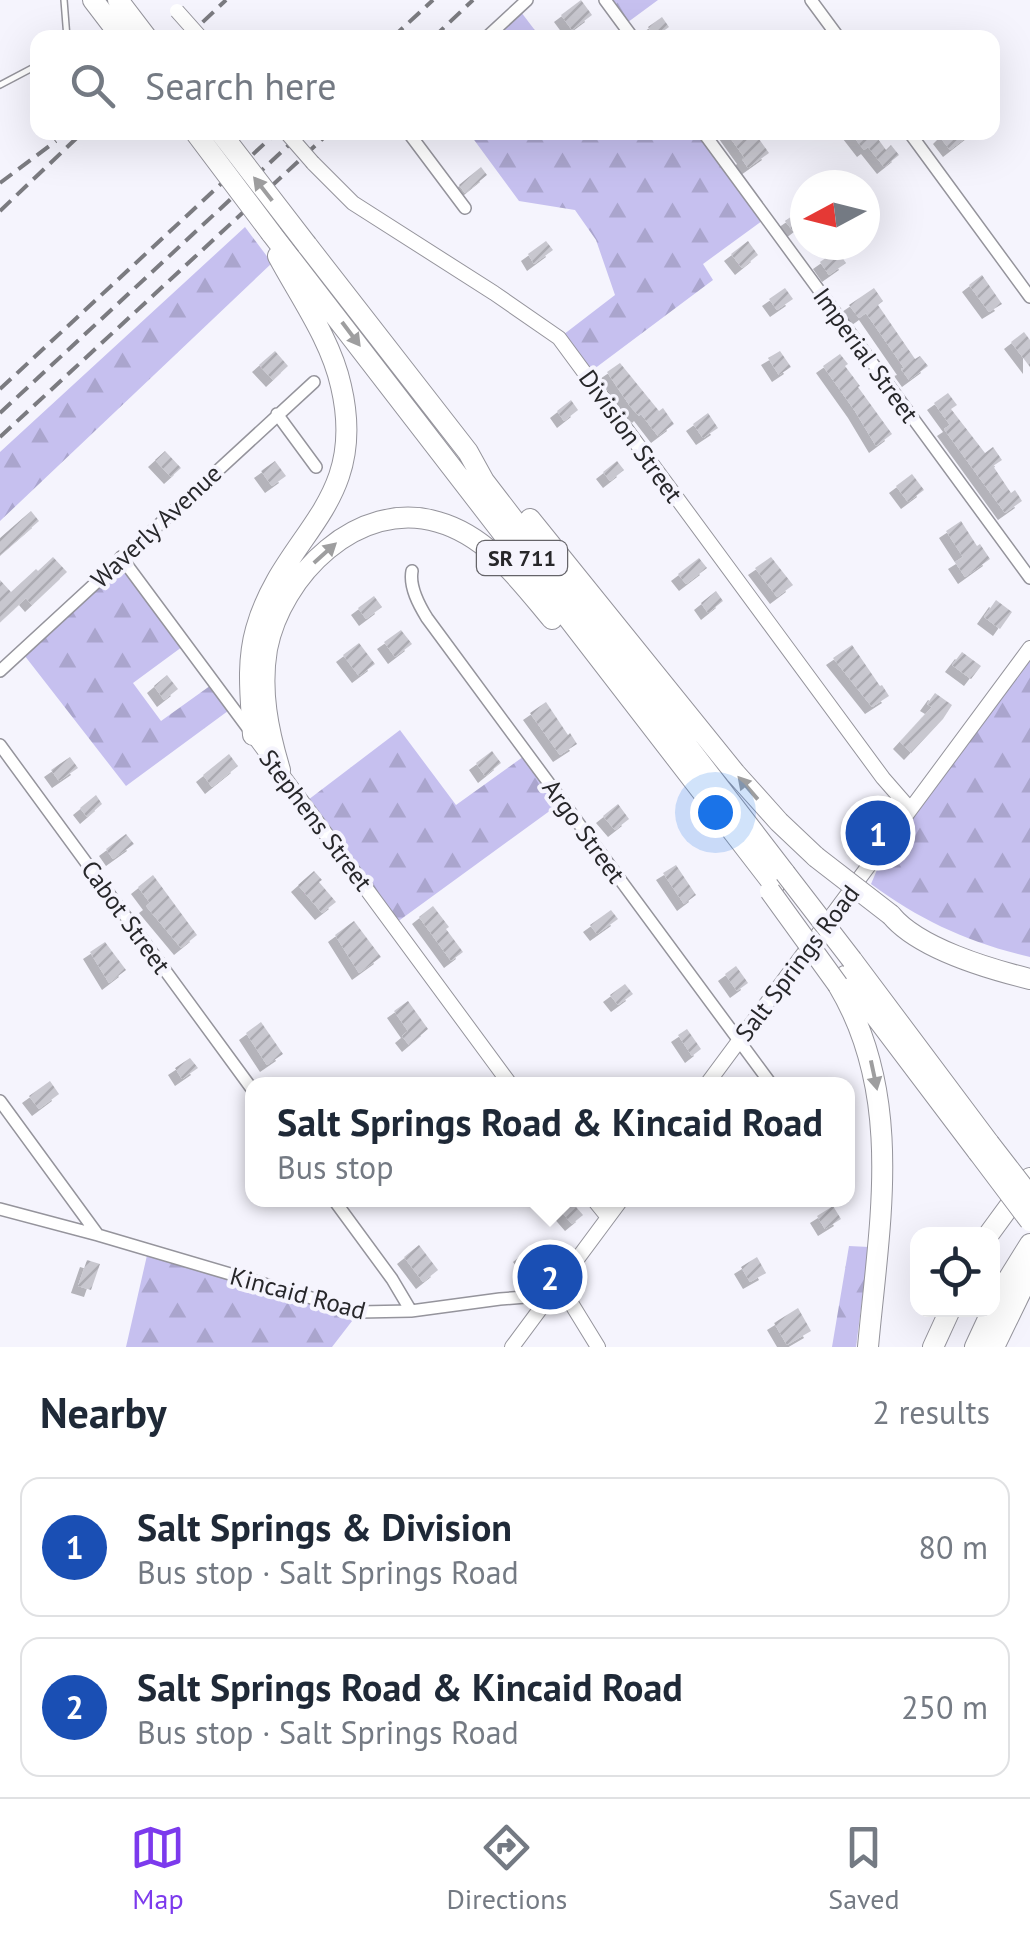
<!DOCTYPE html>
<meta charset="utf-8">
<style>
:root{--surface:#fff;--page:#f6f6f7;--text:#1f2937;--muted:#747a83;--line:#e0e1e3;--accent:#7c3aed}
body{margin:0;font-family:"PT Sans",sans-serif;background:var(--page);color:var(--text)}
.controls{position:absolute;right:30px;bottom:30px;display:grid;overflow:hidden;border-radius:20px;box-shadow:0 10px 40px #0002}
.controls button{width:90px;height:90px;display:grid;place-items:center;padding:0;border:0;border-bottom:2px solid var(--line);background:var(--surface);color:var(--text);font:50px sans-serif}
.compass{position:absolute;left:790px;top:170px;width:90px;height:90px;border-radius:50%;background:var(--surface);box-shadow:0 10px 40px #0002;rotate:263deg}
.you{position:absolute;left:715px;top:812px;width:35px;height:35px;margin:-25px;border:8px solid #fff;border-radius:50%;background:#1a73e8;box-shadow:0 0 0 15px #1a73e833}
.badge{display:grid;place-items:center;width:65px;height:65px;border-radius:50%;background:var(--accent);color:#fff;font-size:32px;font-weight:700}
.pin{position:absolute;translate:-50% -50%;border:5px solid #fff;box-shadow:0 2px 10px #0006}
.popup{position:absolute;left:245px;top:1077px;width:610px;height:130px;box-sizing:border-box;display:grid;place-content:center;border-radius:20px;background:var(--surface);filter:drop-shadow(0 2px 8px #0005);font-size:32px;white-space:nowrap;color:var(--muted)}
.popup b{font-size:38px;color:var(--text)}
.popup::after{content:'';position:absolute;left:50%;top:100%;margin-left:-20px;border:20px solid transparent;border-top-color:var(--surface)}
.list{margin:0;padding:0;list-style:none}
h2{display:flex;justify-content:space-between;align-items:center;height:130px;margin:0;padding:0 40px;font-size:42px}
h2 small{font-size:32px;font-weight:400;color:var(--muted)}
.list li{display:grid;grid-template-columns:65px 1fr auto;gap:30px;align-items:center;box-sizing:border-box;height:140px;margin:0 20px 20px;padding:0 20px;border:2px solid var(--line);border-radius:20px}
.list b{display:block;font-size:38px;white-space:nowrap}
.list p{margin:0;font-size:32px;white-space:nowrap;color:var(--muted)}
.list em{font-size:32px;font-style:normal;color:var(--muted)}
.icon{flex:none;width:55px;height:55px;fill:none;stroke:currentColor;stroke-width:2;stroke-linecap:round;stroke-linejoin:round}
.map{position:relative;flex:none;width:1030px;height:1347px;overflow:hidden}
.search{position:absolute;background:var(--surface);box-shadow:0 10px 40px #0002;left:30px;right:30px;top:30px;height:110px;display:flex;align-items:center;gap:25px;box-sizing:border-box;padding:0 35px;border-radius:20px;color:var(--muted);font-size:38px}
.sheet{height:450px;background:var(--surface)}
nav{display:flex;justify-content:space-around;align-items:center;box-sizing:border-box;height:140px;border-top:2px solid var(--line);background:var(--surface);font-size:28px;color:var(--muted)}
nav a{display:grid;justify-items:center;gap:5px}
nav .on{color:var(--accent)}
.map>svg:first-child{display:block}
.forest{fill:url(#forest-firs)}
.building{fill:url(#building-hatch);filter:url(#shadow)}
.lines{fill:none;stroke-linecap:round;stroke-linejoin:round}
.service-casing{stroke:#95949c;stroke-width:8}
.minor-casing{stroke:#95949c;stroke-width:14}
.tertiary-casing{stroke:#95949c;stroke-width:16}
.motorway-casing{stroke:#95949c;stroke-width:22}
.service{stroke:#fff;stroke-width:5}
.minor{stroke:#fff;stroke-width:11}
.tertiary{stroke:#fff;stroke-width:14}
.motorway{stroke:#fff;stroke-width:20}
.rail{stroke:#7b7b80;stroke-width:4;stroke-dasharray:15 8;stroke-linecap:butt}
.tertiary-bridge-casing{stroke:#95949c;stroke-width:16;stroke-linecap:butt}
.motorway-bridge-casing{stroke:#95949c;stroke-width:22;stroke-linecap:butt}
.tertiary-bridge{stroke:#fff;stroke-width:14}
.motorway-bridge{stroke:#fff;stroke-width:20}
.oneway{fill:#9e9e9f}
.labels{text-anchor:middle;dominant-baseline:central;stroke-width:8;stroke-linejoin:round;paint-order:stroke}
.shield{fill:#f5f4fd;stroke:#656469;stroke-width:2.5}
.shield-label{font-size:22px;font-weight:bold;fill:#27272a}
.street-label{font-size:25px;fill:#27272a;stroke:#f5f4fd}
</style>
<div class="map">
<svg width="1030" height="1347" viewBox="0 0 1030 1347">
<defs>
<pattern id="forest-firs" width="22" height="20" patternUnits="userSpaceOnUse" patternTransform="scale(2.5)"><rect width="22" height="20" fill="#c6c0ef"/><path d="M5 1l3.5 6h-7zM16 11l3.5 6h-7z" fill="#aaa5cd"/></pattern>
<pattern id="building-hatch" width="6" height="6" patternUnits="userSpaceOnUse" patternTransform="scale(2.5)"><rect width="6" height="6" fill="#c8c7cf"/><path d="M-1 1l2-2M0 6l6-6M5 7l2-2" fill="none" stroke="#acabb2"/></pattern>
<filter id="shadow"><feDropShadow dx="-7" dy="7" stdDeviation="0" flood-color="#0004"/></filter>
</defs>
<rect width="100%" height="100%" fill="#f5f4fd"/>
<!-- forest -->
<path class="forest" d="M605,0H658L624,25Z
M518,8L540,37L486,38Z
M469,133H703L766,218L703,264L713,280L586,375L559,338L615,295L596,240L575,210L519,201Z
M245,227L272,263L0,521V452Z
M121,557L186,644L133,683L161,721L214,683L232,708L126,786L21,651Z
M1030,658V957C970,943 921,921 871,884L890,839Z
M400,730L456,805L527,754L562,802L393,925L304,803Z
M849,1246L869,1247L856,1347H832Z
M148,1251L359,1312L332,1347H126Z"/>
<!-- building -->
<path class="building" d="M581,0L592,15L572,30L561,15Z
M662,17L669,27L655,37L648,27Z
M726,132H754L769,153L748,168L742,159L744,157Z
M850,132H873L886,150L891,145L899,155L884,167L868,147L864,150Z
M945,132H973L950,150L940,137Z
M481,167L487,175L465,193L459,185Z
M805,207V222L793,231L785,221Z
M546,241L553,250L534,264L528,254Z
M748,241L758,255L742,268L731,254Z
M837,250L846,263L829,275L820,262Z
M982,275L1002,304L989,312L969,285Z
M785,288L793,299L777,310L769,299Z
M874,288L883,301L878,305L915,359L920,356L928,366L909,380L901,369L904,368L866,313L859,318L849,305Z
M1024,332L1030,340V367L1011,342Z
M275,351L288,366L273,380L259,365Z
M780,351L791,367L779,375L768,358Z
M840,354L848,364L845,366L860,386L858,387L892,434L876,446L855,411L823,366Z
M620,363L659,411L663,408L674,424L658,436L641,414L639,416L630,406L607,372Z
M948,393L957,405L951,409L985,453L993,447L1002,460L993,466L1011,493L1015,490L1022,501L1005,513L944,429L950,425L934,403Z
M571,400L578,410L564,421L557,411Z
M708,413L718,428L703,438L693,424Z
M165,451L181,468L171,477L155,460Z
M275,461L286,476L272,486L261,471Z
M617,461L624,470L610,481L603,472Z
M912,474L924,490L908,502L896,486Z
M31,511L39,521L0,555V538Z
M961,521L977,546L980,544L990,559L965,577L955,562L963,557L946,531Z
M53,557L67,572L32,605L26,598L0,622V580L11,592L36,569L38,571Z
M771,557L793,585L777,597L755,568Z
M699,558L707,568L686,584L678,574Z
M716,591L723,601L708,613L701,603Z
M374,596L382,607L366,619L358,608Z
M996,600L1012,612L1000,629L984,617Z
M401,630L412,644L395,657L384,642Z
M359,643L375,664L359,676L343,655Z
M852,645L880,686L882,685L889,696L872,707L833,658Z
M962,652L981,666L971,679L952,665Z
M167,675L178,689L164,700L154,686Z
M935,693L952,705L943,719L911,753L900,742L932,707L927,704Z
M546,702L568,735L570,733L577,744L560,755L530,713Z
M492,751L501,763L485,776L476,763Z
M229,754L238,766L212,787L203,775Z
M70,757L78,768L59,781L51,770Z
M96,795L102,804L87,817L80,808Z
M618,804L629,819L615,830L603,816Z
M126,834L134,844L113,859L106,849Z
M676,865L696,895L684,904L663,873Z
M314,871L322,880L319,882L336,902L322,913L298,885Z
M153,875L197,935L181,948L146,906L150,903L138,887Z
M433,906L449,927L446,929L463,952L451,961L419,917Z
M611,910L618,919L597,934L590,925Z
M354,921L381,957L359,973L335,935Z
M105,942L126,970L109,983L90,952Z
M736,966L748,983L737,991L725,974Z
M625,984L633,994L618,1005L610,995Z
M408,1001L428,1029L409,1045L402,1036L408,1031L394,1011Z
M261,1022L283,1054L267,1065L246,1033Z
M687,1029L701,1049L692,1056L678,1035Z
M190,1058L198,1068L182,1079L175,1068Z
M50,1081L59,1094L39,1109L29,1096Z
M570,1200L583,1215L572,1224L559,1209Z
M833,1206L841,1219L825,1229L817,1216Z
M419,1245L438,1270L423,1282L404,1257Z
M530,1247L542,1263L532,1270L520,1255Z
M757,1257L766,1273L750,1282L741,1267Z
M87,1260L100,1264L91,1290L78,1286Z
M798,1308L811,1331L787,1345L774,1323Z"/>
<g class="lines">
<defs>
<path id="service" d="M64,0L67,38
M0,85L38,65"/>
<path id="minor" d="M605,0L633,38
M811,0L839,38
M486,38L527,0
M408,132L465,208
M703,132L1030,578
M909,132L1030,297
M277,414L316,467
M121,557L250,731
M412,571C409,587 419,605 427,618L771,1084
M0,671L314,382
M0,745L252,1089
M0,1101L98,1235
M334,1200L392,1279L411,1311
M0,1209L98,1235L359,1312L411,1311L500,1299L550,1295"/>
<path id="tertiary" d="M313,163L353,203L494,293L559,338L883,778L910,809
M253,735L510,1084
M707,1084L1030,648
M594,1200L607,1216
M550,1295L562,1297L571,1303L598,1347
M512,1347L621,1200"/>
<path id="motorway" d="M93,0L122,38
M118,0L147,38
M271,233L774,885
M307,245L468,452L484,481L785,873
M530,519L735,773L779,822L816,857
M253,735C251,699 246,664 256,629C283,533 369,505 341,386C331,340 300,297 278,256
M280,770C268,730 260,691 267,649C281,576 358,498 438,522C488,536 520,581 552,619
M891,915C918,948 989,969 1030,979
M852,960L989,1143
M845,976L978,1152
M838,985C905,1097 879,1225 868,1347
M989,1234L1030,1178
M933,1347L950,1310
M975,1347L1002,1289L1030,1244
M994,1347L1030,1273"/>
</defs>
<!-- service casing -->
<use href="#service" class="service-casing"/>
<!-- minor casing -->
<use href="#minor" class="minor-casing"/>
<!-- tertiary casing -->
<use href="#tertiary" class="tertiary-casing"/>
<!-- motorway casing -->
<use href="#motorway" class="motorway-casing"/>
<!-- service -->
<use href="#service" class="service"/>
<!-- minor -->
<use href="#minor" class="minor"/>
<!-- tertiary -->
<use href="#tertiary" class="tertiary"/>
<!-- motorway -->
<use href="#motorway" class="motorway"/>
<!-- rail -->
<path class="rail" d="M186,38L226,0
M392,38L433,0
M433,38L473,0
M0,183L56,141
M0,211L83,132
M0,389L277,132
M0,413L303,132
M0,437L330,132"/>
<defs>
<path id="tertiary-bridge" d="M177,11L201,38
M286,132L313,163"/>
<path id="motorway-bridge" d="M195,132L271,233
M220,132L307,245
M816,857L891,915
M785,873L852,960
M770,891L838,985
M989,1143L1030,1196
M978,1152L1030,1221"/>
</defs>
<!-- tertiary-bridge casing -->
<use href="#tertiary-bridge" class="tertiary-bridge-casing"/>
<!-- motorway-bridge casing -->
<use href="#motorway-bridge" class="motorway-bridge-casing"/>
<!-- tertiary-bridge -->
<use href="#tertiary-bridge" class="tertiary-bridge"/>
<!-- motorway-bridge -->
<use href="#motorway-bridge" class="motorway-bridge"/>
</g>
<!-- one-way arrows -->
<defs><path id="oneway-solid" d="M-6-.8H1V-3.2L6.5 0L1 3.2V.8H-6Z" transform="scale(2.5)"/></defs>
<g class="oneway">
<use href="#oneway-solid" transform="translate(263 189) rotate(-128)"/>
<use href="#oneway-solid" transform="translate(351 334) rotate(53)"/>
<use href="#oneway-solid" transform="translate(325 553) rotate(-42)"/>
<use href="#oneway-solid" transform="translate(748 788) rotate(-131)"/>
<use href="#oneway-solid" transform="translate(874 1075) rotate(78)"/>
</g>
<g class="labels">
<!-- shield labels -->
<rect class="shield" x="477" y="541" width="90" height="34" rx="8"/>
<g class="shield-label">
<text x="522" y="558">SR 711</text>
</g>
<!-- street labels -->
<g class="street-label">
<text transform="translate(866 355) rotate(54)">Imperial Street</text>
<text transform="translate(631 436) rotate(54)">Division Street</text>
<text transform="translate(156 526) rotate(-43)">Waverly Avenue</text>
<text transform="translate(316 820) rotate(53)">Stephens Street</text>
<text transform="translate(584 831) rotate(54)">Argo Street</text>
<text transform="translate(126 917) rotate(54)">Cabot Street</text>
<text transform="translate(797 963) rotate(-53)">Salt Springs Road</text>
<text transform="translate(298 1293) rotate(15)">Kincaid Road</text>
</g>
</g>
</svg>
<div class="controls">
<button><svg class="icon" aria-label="locate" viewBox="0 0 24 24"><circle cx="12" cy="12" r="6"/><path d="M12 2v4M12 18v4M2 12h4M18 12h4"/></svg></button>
</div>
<svg class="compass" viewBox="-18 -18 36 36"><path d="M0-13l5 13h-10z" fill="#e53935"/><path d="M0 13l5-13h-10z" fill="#747a83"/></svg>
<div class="you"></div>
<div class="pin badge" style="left:878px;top:833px;background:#1a4fb4">1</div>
<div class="pin badge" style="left:550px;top:1277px;background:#1a4fb4">2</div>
<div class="popup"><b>Salt Springs Road &amp; Kincaid Road</b>Bus stop</div>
<div class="search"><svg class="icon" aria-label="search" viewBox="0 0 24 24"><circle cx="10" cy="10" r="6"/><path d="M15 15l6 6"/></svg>Search here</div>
</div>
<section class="sheet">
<h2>Nearby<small>2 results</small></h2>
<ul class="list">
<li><span class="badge" style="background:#1a4fb4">1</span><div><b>Salt Springs &amp; Division</b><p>Bus stop · Salt Springs Road</p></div><em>80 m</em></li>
<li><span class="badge" style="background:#1a4fb4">2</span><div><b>Salt Springs Road &amp; Kincaid Road</b><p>Bus stop · Salt Springs Road</p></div><em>250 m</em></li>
</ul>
</section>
<nav>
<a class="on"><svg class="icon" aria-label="map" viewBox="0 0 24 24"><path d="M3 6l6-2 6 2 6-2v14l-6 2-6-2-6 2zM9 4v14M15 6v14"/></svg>Map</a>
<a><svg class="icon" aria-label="directions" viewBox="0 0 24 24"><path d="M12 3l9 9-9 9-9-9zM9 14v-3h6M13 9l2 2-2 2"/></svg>Directions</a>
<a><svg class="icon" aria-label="saved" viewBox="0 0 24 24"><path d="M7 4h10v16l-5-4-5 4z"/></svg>Saved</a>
</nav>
